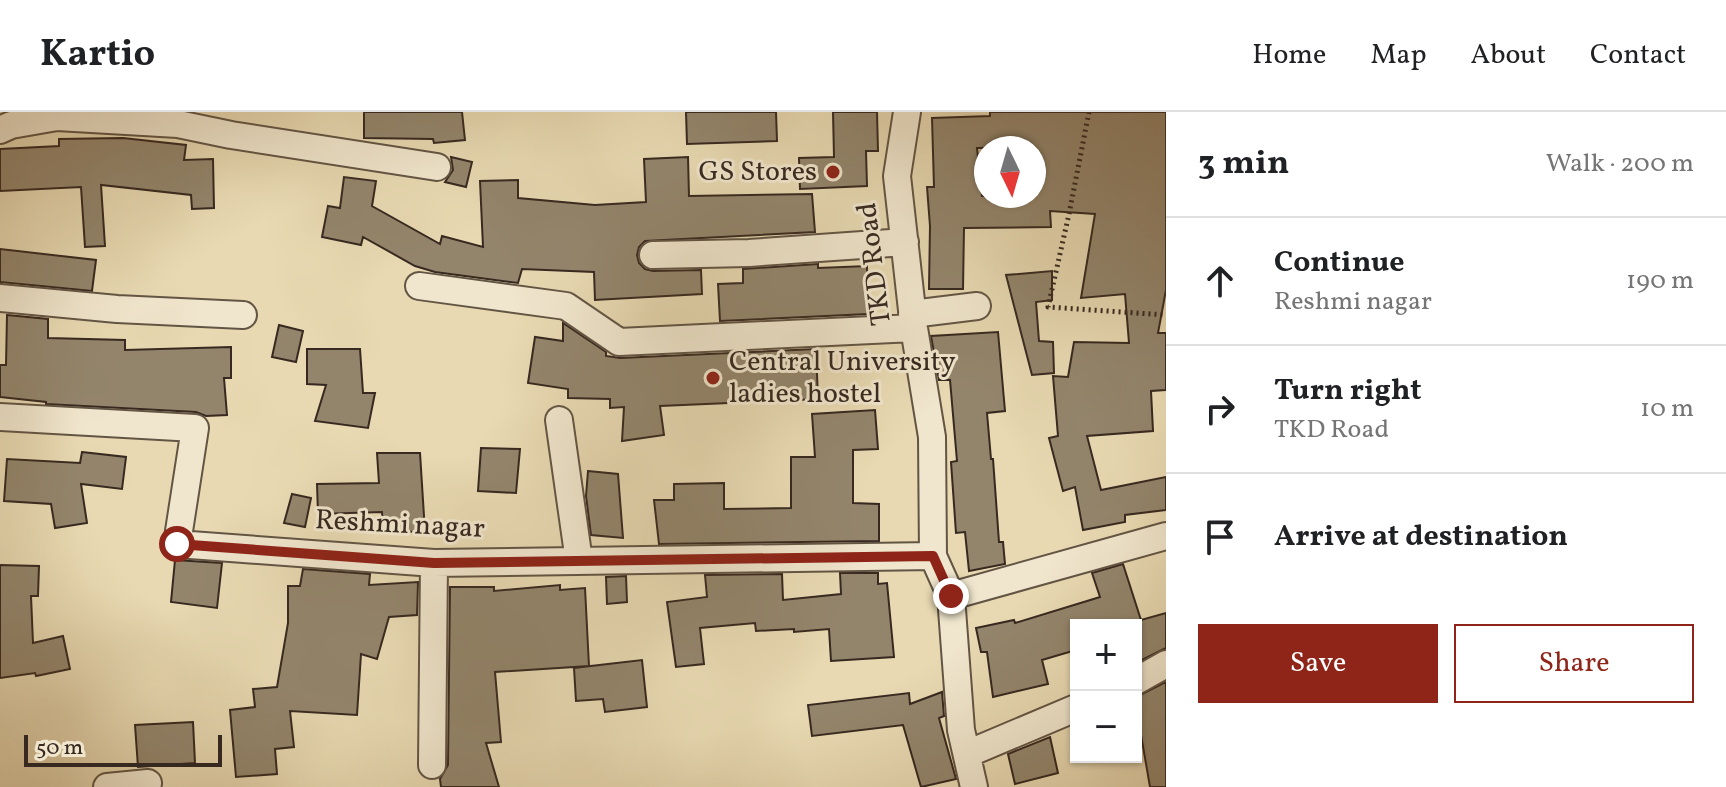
<!DOCTYPE html>
<meta charset="utf-8">
<style>
:root{--surface:#fff;--page:#f2f2f2;--text:#202124;--muted:#757577;--line:#e0e0e0;--accent:#8f2418}
body{margin:0;font-family:Vollkorn,serif;background:var(--page);color:var(--text)}
.controls{position:absolute;right:24px;bottom:24px;display:grid;overflow:hidden;border-radius:0px;box-shadow:0 2px 6px #0004}
.controls button{width:72px;height:72px;display:grid;place-items:center;padding:0;border:0;border-bottom:2px solid var(--line);background:var(--surface);color:var(--text);font:40px sans-serif}
.compass{position:absolute;left:974px;top:24px;width:72px;height:72px;border-radius:50%;background:var(--surface);box-shadow:0 2px 6px #0004;rotate:175deg}
.scale{position:absolute;left:24px;bottom:20px;width:198px;box-sizing:border-box;padding-left:8px;border:4px solid #372920;border-top:0;font-size:22px;line-height:28px;white-space:nowrap;color:#372920;-webkit-text-stroke:6px #f0e6cd;paint-order:stroke}
.stop{position:absolute;width:24px;height:24px;margin:-18px;border:6px solid #8f2418;border-radius:50%;background:#fff}
.stop.end{background:#8f2418;border-color:#fff;box-shadow:0 2px 8px #0008}
.list{margin:0;padding:0;list-style:none}
h2{display:flex;justify-content:space-between;align-items:center;height:104px;margin:0;padding:0 32px;font-size:34px}
h2 small{font-size:26px;font-weight:400;color:var(--muted)}
.list li{display:grid;grid-template-columns:52px 1fr auto;gap:24px;align-items:center;box-sizing:border-box;height:128px;padding:0 32px;border-top:2px solid var(--line)}
.list b{display:block;font-size:30px;white-space:nowrap}
.list p{margin:0;font-size:26px;white-space:nowrap;color:var(--muted)}
.list em{font-size:26px;font-style:normal;color:var(--muted)}
.actions{display:flex;gap:16px;padding:24px 32px}
.actions a{flex:1;padding:18px 0;border:2px solid var(--accent);border-radius:0px;text-align:center;font-size:28px;color:var(--accent)}
.actions .main{background:var(--accent);color:#fff}
.icon{flex:none;width:44px;height:44px;fill:none;stroke:currentColor;stroke-width:2;stroke-linecap:round;stroke-linejoin:round}
.map{position:relative;flex:none;width:1166px;height:675px;overflow:hidden}
header{display:flex;align-items:center;gap:48px;box-sizing:border-box;height:112px;padding:0 40px;background:var(--surface);border-bottom:2px solid var(--line)}
header strong{font-size:38px}
nav{display:flex;gap:44px;margin-inline-start:auto;font-size:28px}
main{display:flex}
aside{flex:1;background:var(--surface)}
.map>svg:first-child{display:block}
.building{fill:#93856c;stroke:#372920;stroke-width:2;fill-rule:evenodd}
.lines{fill:none;stroke-linecap:round;stroke-linejoin:round}
.minor-casing{stroke:#635544;stroke-width:30}
.path{stroke:#372920;stroke-width:5;stroke-dasharray:2 4;stroke-linecap:butt}
.minor{stroke:#f0e6cd;stroke-width:26}
.route{stroke:#8f2418;stroke-width:10}
.poi-dot{fill:#8f2418;stroke:#f0e6cd;stroke-width:3}
.labels{text-anchor:middle;dominant-baseline:central;stroke-width:6;stroke-linejoin:round;paint-order:stroke}
.poi-label{font-size:28px;fill:#372920;stroke:#f0e6cd;text-anchor:end}
.street-label{font-size:28px;fill:#372920;stroke:#f0e6cd}
</style>
<header>
<strong>Kartio</strong>
<nav><a>Home</a><a>Map</a><a>About</a><a>Contact</a></nav>
</header>
<main>
<div class="map">
<svg width="1166" height="675" viewBox="0 0 1166 675">
<rect width="100%" height="100%" fill="#e8d9b2"/>
<filter id="stains"><feTurbulence type="fractalNoise" baseFrequency=".0025" numOctaves="4"/><feColorMatrix values="0 0 0 0 .2 0 0 0 0 .09 0 0 0 0 .02 0 0 0 .5 -.17"/></filter>
<radialGradient id="worn" r=".72"><stop offset=".6" stop-color="#630" stop-opacity="0"/><stop offset="1" stop-color="#630" stop-opacity=".3"/></radialGradient>
<!-- building -->
<path class="building" d="M364,0H462L465,28L434,31L433,27L364,26Z
M686,0H776L777,29L687,32Z
M833,0H877L878,39H866L867,74L800,77L799,46L834,45Z
M990,0H1166V178L1158,221H1166V278L1151,279L1153,319L1087,324L1101,378L1166,365V398L1125,403V410L1083,418L1075,375L1063,379L1049,326L1058,324L1053,264L1068,265L1074,230L1129,231L1125,182L1081,186L1095,102L1050,99L1051,115L964,116L963,177H929L930,114L927,75H934L932,6L990,4ZM977,36H1034V84H982Z
M123,26L186,33L184,48L213,47L214,96L192,97L191,83L101,73L105,134L85,135L81,75L0,79V37L59,34V27Z
M451,45L472,50L466,75L445,70L453,58Z
M688,45L689,84L812,82L815,120L645,129L639,135L637,143L639,151L645,157L653,159L701,158L702,182L595,188L594,160L522,157L518,171L435,160L415,154L363,125L361,133L322,125L328,94L340,96L344,65L376,69L372,94L440,132L442,124L483,135L480,69L518,68V86L595,93L646,90L644,47Z
M0,137L96,148L92,179L0,170Z
M818,152V156L867,154L868,202L720,209L718,172L743,171V157Z
M1052,159V188L1036,190L1039,229L1053,230L1054,261L1032,263L1006,163Z
M7,203L48,207V226L125,228V238L231,235V266H224L227,303L206,304L196,300L46,292V290L0,285V253H6Z
M563,211L606,240V244L620,246L816,237L818,287L660,294L664,323L622,329L624,295L610,296V287L568,286V277L528,271L535,225L563,229Z
M279,213L303,219L296,250L272,245Z
M998,220L1005,299L987,301L991,347H993L999,430H1003L1005,452L969,459L965,420L956,421L951,350L957,349L950,268H939L931,224Z
M307,237H360L363,281H375L368,316L315,309L326,273L307,272Z
M875,298L878,337L853,338V391L879,392V429L659,432L654,388H674V372L724,371V397L791,396V345H815L812,302Z
M481,336L520,337L516,381L478,379Z
M82,340L126,345L122,377L81,372L87,411L55,416L51,392L4,389L7,347L80,351Z
M377,341H420L425,420L383,419L382,400L318,402L317,372L379,371Z
M588,359L618,362L623,426L591,423L586,384Z
M292,382L311,386L305,415L284,411Z
M175,448L222,451L217,496L171,490Z
M1123,452L1141,508L1166,501V536L1136,551V513H1076V538L1042,548L1048,572L993,585L987,540H981L976,516L1014,508L1015,511L1100,485L1092,461Z
M0,453L39,454L38,484H31L33,531L63,524L70,557L36,564L35,561L0,566Z
M303,457L370,462L369,473L418,470L417,503L389,505L377,547L361,542L357,603L290,599L294,635L275,637L277,662L236,665L230,598L255,595L253,577L277,575L288,511V474H300Z
M840,461H878V472L887,471L894,545L831,549L829,517L794,520V517L756,519L755,511L700,516L704,552L676,555L667,490L707,485L705,463L782,462L783,488L841,482Z
M626,464L627,490L607,492L606,465Z
M560,473V478L585,476L589,554L495,560L501,630L486,631L499,675H441L440,667L448,653L450,475H494V479Z
M642,548L647,595L605,600L603,587L576,589L574,556Z
M1166,570V675H1150L1141,623L1136,625V585Z
M942,580L944,604L939,606L956,667L921,675L903,613L812,624L808,593L909,581L910,592Z
M193,610L195,651L138,655L135,613Z
M1050,625L1058,661L1015,672L1008,642Z"/>
<g class="lines">
<defs>
<path id="minor" d="M907,0L897,64L914,216L932,325L933,444L951,484L961,618L974,675
M0,18L11,13L57,5L178,12L231,23L437,55
M653,143L749,141L905,130
M419,174L566,194L619,230L914,216
M0,186L117,197L243,203
M912,202L977,194
M0,305L195,316L177,432L434,451L933,444
M559,308L579,449
M951,484L1166,424
M1136,569L1166,552
M967,642L1076,596
M432,653L434,451
M107,675L148,671"/>
</defs>
<!-- minor casing -->
<use href="#minor" class="minor-casing"/>
<!-- path -->
<path class="path" d="M1089,0L1069,102L1048,195L1166,203"/>
<!-- minor -->
<use href="#minor" class="minor"/>
</g>
<g class="lines">
<!-- route -->
<path class="route" d="M177,432L434,451L933,444L951,484"/>
</g>
<!-- markers -->
<g class="poi-dot">
<circle cx="833" cy="60" r="8"/>
<circle cx="713" cy="266" r="8"/>
</g>
<g class="labels">
<!-- poi labels -->
<g class="poi-label">
<text x="817" y="60">GS Stores</text>
<text x="729" y="250" text-anchor="start">Central University<tspan x="729" dy="32">ladies hostel</tspan></text>
</g>
<!-- street labels -->
<g class="street-label">
<text transform="translate(875 152) rotate(-97)">TKD Road</text>
<text transform="translate(400 413) rotate(3)">Reshmi nagar</text>
</g>
</g>
<rect width="100%" height="100%" filter="url(#stains)"/>
<rect width="100%" height="100%" fill="url(#worn)"/>
</svg>
<div class="controls">
<button>+</button>
<button>−</button>
</div>
<svg class="compass" viewBox="-18 -18 36 36"><path d="M0-13l5 13h-10z" fill="#e53935"/><path d="M0 13l5-13h-10z" fill="#757577"/></svg>
<div class="scale">50 m</div>
<div class="stop" style="left:177px;top:432px"></div>
<div class="stop end" style="left:951px;top:484px"></div>
</div>
<aside>
<h2>3 min<small>Walk · 200 m</small></h2>
<ul class="list">
<li><svg class="icon" aria-label="ahead" viewBox="0 0 24 24"><path d="M12 20V5M6 11l6-6 6 6"/></svg><div><b>Continue</b><p>Reshmi nagar</p></div><em>190 m</em></li>
<li><svg class="icon" aria-label="right" viewBox="0 0 24 24"><path d="M7 20v-9h11M14 6l5 5-5 5"/></svg><div><b>Turn right</b><p>TKD Road</p></div><em>10 m</em></li>
<li><svg class="icon" aria-label="arrive" viewBox="0 0 24 24"><path d="M6 21V4h12l-3 4 3 4H6"/></svg><div><b>Arrive at destination</b></div></li>
</ul>
<div class="actions"><a class="main">Save</a><a>Share</a></div>
</aside>
</main>
